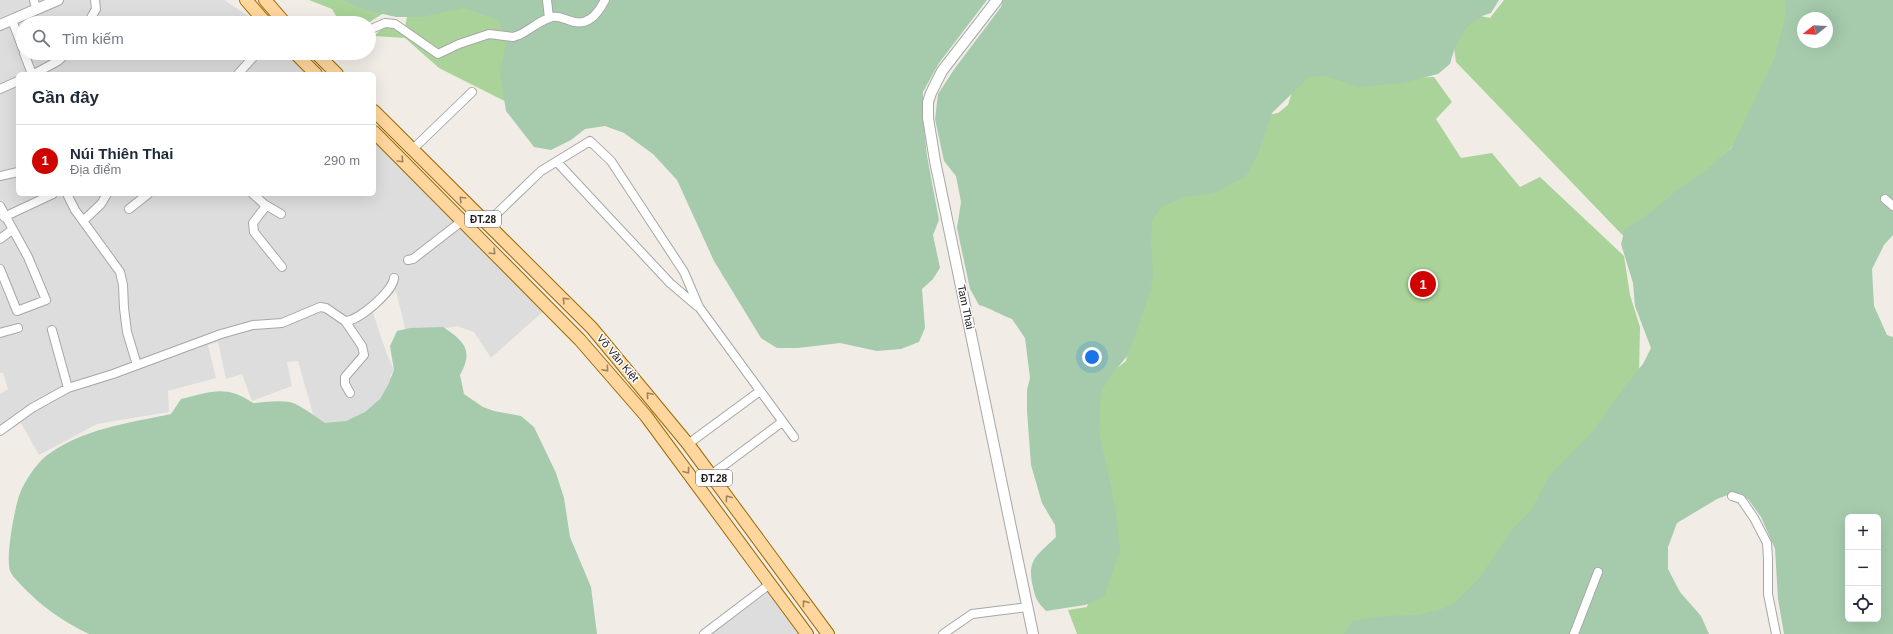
<!DOCTYPE html>
<html lang="vi">
<meta charset="utf-8">
<style>
:root{--surface:#fff;--page:#f6f6f7;--text:#1f2937;--muted:#747a83;--line:#e0e1e3;--accent:#d00200}
body{margin:0;font-family:Arial,sans-serif;background:var(--page);color:var(--text)}
.controls{position:absolute;right:12px;bottom:12px;display:grid;overflow:hidden;border-radius:6px;box-shadow:0 4px 16px #0002}
.controls button{width:36px;height:36px;display:grid;place-items:center;padding:0;border:0;border-bottom:1px solid var(--line);background:var(--surface);color:var(--text);font:20px sans-serif}
.compass{position:absolute;left:1797px;top:12px;width:36px;height:36px;border-radius:50%;background:var(--surface);box-shadow:0 4px 16px #0002;rotate:252deg}
.you{position:absolute;left:1092px;top:357px;width:14px;height:14px;margin:-10px;border:3px solid #fff;border-radius:50%;background:#1a73e8;box-shadow:0 0 0 6px #1a73e833}
.badge{display:grid;place-items:center;width:26px;height:26px;border-radius:50%;background:var(--accent);color:#fff;font-size:13px;font-weight:700}
.pin{position:absolute;translate:-50% -50%;border:2px solid #fff;box-shadow:0 1px 4px #0006}
.list{margin:0;padding:0;list-style:none}
h2{display:flex;justify-content:space-between;align-items:center;height:52px;margin:0;padding:0 16px;font-size:17px}
h2 small{font-size:13px;font-weight:400;color:var(--muted)}
.list li{display:grid;grid-template-columns:26px 1fr auto;gap:12px;align-items:center;box-sizing:border-box;height:72px;padding:0 16px;border-top:1px solid var(--line)}
.list b{display:block;font-size:15px;white-space:nowrap}
.list p{margin:0;font-size:13px;white-space:nowrap;color:var(--muted)}
.list em{font-size:13px;font-style:normal;color:var(--muted)}
.icon{flex:none;width:22px;height:22px;fill:none;stroke:currentColor;stroke-width:2;stroke-linecap:round;stroke-linejoin:round}
.map{position:relative;flex:none;width:1893px;height:634px;overflow:hidden}
.search{position:absolute;background:var(--surface);box-shadow:0 4px 16px #0002;left:16px;top:16px;width:360px;height:44px;display:flex;align-items:center;gap:10px;box-sizing:border-box;padding:0 14px;border-radius:22px;color:var(--muted);font-size:15px}
.panel{position:absolute;background:var(--surface);box-shadow:0 4px 16px #0002;left:16px;top:72px;width:360px;height:124px;border-radius:6px}
.map>svg:first-child{display:block}
.residential{fill:#dedddd}
.forest{fill:#a9d398}
.cemetery{fill:#a5cbac;fill-rule:evenodd}
.lines{fill:none;stroke-linecap:round;stroke-linejoin:round}
.minor-casing{stroke:#a7a7a7;stroke-width:10}
.tertiary-casing{stroke:#a7a7a7;stroke-width:12}
.primary-casing{stroke:#9c6a00;stroke-width:14}
.minor{stroke:#fff;stroke-width:8}
.tertiary{stroke:#fff;stroke-width:10}
.primary{stroke:#ffd69d;stroke-width:12}
.oneway{stroke:#9b8465}
.labels{text-anchor:middle;dominant-baseline:central;stroke-width:3;stroke-linejoin:round;paint-order:stroke}
.shield{fill:#fff;stroke:#636363;stroke-width:1}
.shield-label{font-size:10px;font-weight:bold;fill:#202020}
.street-label{font-size:11px;fill:#202020;stroke:#fff}
</style>
<div class="map">
<svg width="1893" height="634" viewBox="0 0 1893 634">
<rect width="100%" height="100%" fill="#f1ede6"/>
<!-- residential -->
<path class="residential" d="M0,0H224L259,23H23V53H290L311,74H18V194H374V136L546,309L491,358L474,332L457,326L407,336L396,291L373,313L386,352L394,370L390,376L396,387L368,416L321,426L313,414L298,361L287,362L292,386L252,401L242,374L226,379L218,342L208,345L216,378L168,391L169,412L97,424L39,455L21,423L0,435V394L8,389L3,373H0Z
M770,591L803,634H710Z"/>
<!-- forest -->
<path class="forest" d="M309,0H491L556,127L439,68L405,38L374,36L382,29L396,23L405,27L408,12L395,6L368,23H344L339,21L332,9Z
M1504,0H1801L1756,123L1632,245L1456,62L1452,33L1471,14L1490,18Z
M1304,55L1360,80L1434,77L1452,102L1436,119L1461,158L1492,153L1520,187L1540,177L1624,256L1630,295L1640,327L1639,375L1487,585L1416,629L1359,620L1345,634H1077L1068,610L1087,607L1095,577L1081,397L1126,361L1135,316L1136,227L1200,127L1278,113L1288,105Z"/>
<!-- cemetery -->
<path class="cemetery" d="M343,0H987L939,63L923,92V119L927,156L939,220L933,235L940,268L933,279L922,289L925,328L919,342L901,349L877,351L840,343L798,348H777L761,338L714,261L677,180L653,154L624,133L605,126L585,129L571,140L551,150L534,147L506,111L500,73L507,39L498,20L464,8L421,17H396L366,10Z
M1003,0H1499L1491,13L1482,16L1467,27L1455,47L1450,64L1438,74L1402,83L1359,87L1325,76L1309,77L1272,113L1257,156L1246,176L1214,193L1184,197L1162,207L1152,220L1151,241L1153,272L1151,289L1128,355L1110,377L1101,392L1099,430L1116,513L1120,550L1104,597L1085,605L1046,611C1038,603 1035,598 1033,587C1026,559 1038,555 1056,537L1055,525L1042,503L1031,465L1027,411V390L1030,378L1025,338L1012,319C1000,315 991,308 979,305L970,289L957,228L961,202L956,176L944,161L935,119L938,94L955,68L1001,7Z
M1785,0H1893V235L1884,245L1872,269L1874,306L1887,335L1893,337V634H1784L1778,599L1775,549L1761,517L1748,499L1733,493L1717,499L1677,523L1668,547V569L1680,592L1701,616L1709,634H1344L1353,621L1384,616L1417,615L1442,609L1454,603L1480,577L1513,528L1532,509L1549,476L1593,431L1628,382L1643,364L1651,348L1635,306L1633,283L1621,244L1625,229L1650,213L1677,190L1705,171L1732,147L1775,57L1786,14ZM1803,18H1827V42H1803ZM1848,517H1878V619H1848Z
M443,327C464,341 474,350 460,375L464,394L483,407L494,411L521,416L534,427L556,473L564,498L570,537L591,587L597,634H89C63,622 40,605 21,585C18,581 13,577 11,573C4,562 15,506 20,493C25,481 35,465 46,456C82,429 128,423 171,414L181,399C210,392 226,384 253,403C265,402 278,400 290,402C301,405 316,417 325,423L346,421L365,412L380,399L388,385L394,370L390,346L397,331L410,328Z"/>
<g class="lines">
<defs>
<path id="minor" d="M34,0L36,10
M547,0L549,18
M12,20L23,49
M88,23L96,9L95,0
M369,30L385,23L395,24L438,54L459,44L489,34L513,37L519,35C530,30 540,20 552,17C558,16 562,18 568,20C587,28 597,15 605,0
M24,53L32,74
M34,74L58,61L67,53
M238,74L257,53
M0,89L18,81
M413,149L472,92
M557,162L670,283L697,306
M0,176L18,172
M67,194L75,210L120,272L123,285L124,308L127,332L137,365
M253,194L264,204L281,214
M1885,199L1893,206
M0,206L28,257L46,300L17,311L0,269
M266,206L253,223L254,232L282,267
M129,209L148,194
M4,217L53,194
M83,221L101,204L107,194
M487,223L541,171L590,141L611,161L684,272L699,307L794,437
M0,239L12,230
M408,260L413,259L462,221
M345,321L362,346L364,355L345,377V384L350,393
M52,330L68,388
M0,333L18,328
M0,431L32,408L68,388L113,374L221,334L253,325L282,323L320,307L326,308L345,321C359,321 393,291 394,278
M688,444L760,391
M711,475L782,422
M1732,496L1741,499L1754,518L1767,543L1768,559V594L1776,634
M704,634L770,584
M943,634L972,614L1028,607
M1574,634L1598,572"/>
<path id="tertiary" d="M997,0L942,71L931,93L928,102V118L935,161L1033,634
M0,25L58,0"/>
<path id="primary" d="M246,0L266,23
M265,0L285,23
M295,53L316,74
M316,53L337,74
M374,111L592,328L688,444L828,634
M374,132L580,340L646,416L807,634"/>
</defs>
<!-- minor casing -->
<use href="#minor" class="minor-casing"/>
<!-- tertiary casing -->
<use href="#tertiary" class="tertiary-casing"/>
<!-- primary casing -->
<use href="#primary" class="primary-casing"/>
<!-- minor -->
<use href="#minor" class="minor"/>
<!-- tertiary -->
<use href="#tertiary" class="tertiary"/>
<!-- primary -->
<use href="#primary" class="primary"/>
</g>
<!-- one-way arrows -->
<defs><path id="oneway-chevron" d="M-2-3.5L2.5 0L-2 3.5" fill="none" stroke-width="1.6" stroke-linecap="round" stroke-linejoin="round"/></defs>
<g class="oneway">
<use href="#oneway-chevron" transform="translate(401 160) rotate(45)"/>
<use href="#oneway-chevron" transform="translate(462 199) rotate(-135)"/>
<use href="#oneway-chevron" transform="translate(493 252) rotate(45)"/>
<use href="#oneway-chevron" transform="translate(565 300) rotate(-135)"/>
<use href="#oneway-chevron" transform="translate(606 369) rotate(49)"/>
<use href="#oneway-chevron" transform="translate(649 395) rotate(-130)"/>
<use href="#oneway-chevron" transform="translate(687 471) rotate(53)"/>
<use href="#oneway-chevron" transform="translate(728 498) rotate(-126)"/>
<use href="#oneway-chevron" transform="translate(805 603) rotate(-126)"/>
</g>
<g class="labels">
<!-- shield labels -->
<g class="shield">
<rect x="465" y="211" width="36" height="16" rx="3"/>
<rect x="696" y="470" width="36" height="16" rx="3"/>
</g>
<g class="shield-label">
<text x="483" y="219">ĐT.28</text>
<text x="714" y="478">ĐT.28</text>
</g>
<!-- street labels -->
<g class="street-label">
<text transform="translate(966 307) rotate(78)">Tam Thai</text>
<text transform="translate(618 358) rotate(50)">Võ Văn Kiệt</text>
</g>
</g>
</svg>
<div class="controls">
<button>+</button>
<button>−</button>
<button><svg class="icon" aria-label="locate" viewBox="0 0 24 24"><circle cx="12" cy="12" r="6"/><path d="M12 2v4M12 18v4M2 12h4M18 12h4"/></svg></button>
</div>
<svg class="compass" viewBox="-18 -18 36 36"><path d="M0-13l5 13h-10z" fill="#e53935"/><path d="M0 13l5-13h-10z" fill="#747a83"/></svg>
<div class="you"></div>
<div class="pin badge" style="left:1423px;top:284px">1</div>
<div class="search"><svg class="icon" aria-label="search" viewBox="0 0 24 24"><circle cx="10" cy="10" r="6"/><path d="M15 15l6 6"/></svg>Tìm kiếm</div>
<section class="panel">
<h2>Gần đây<small></small></h2>
<ul class="list">
<li><span class="badge">1</span><div><b>Núi Thiên Thai</b><p>Địa điểm</p></div><em>290 m</em></li>
</ul>
</section>
</div>
